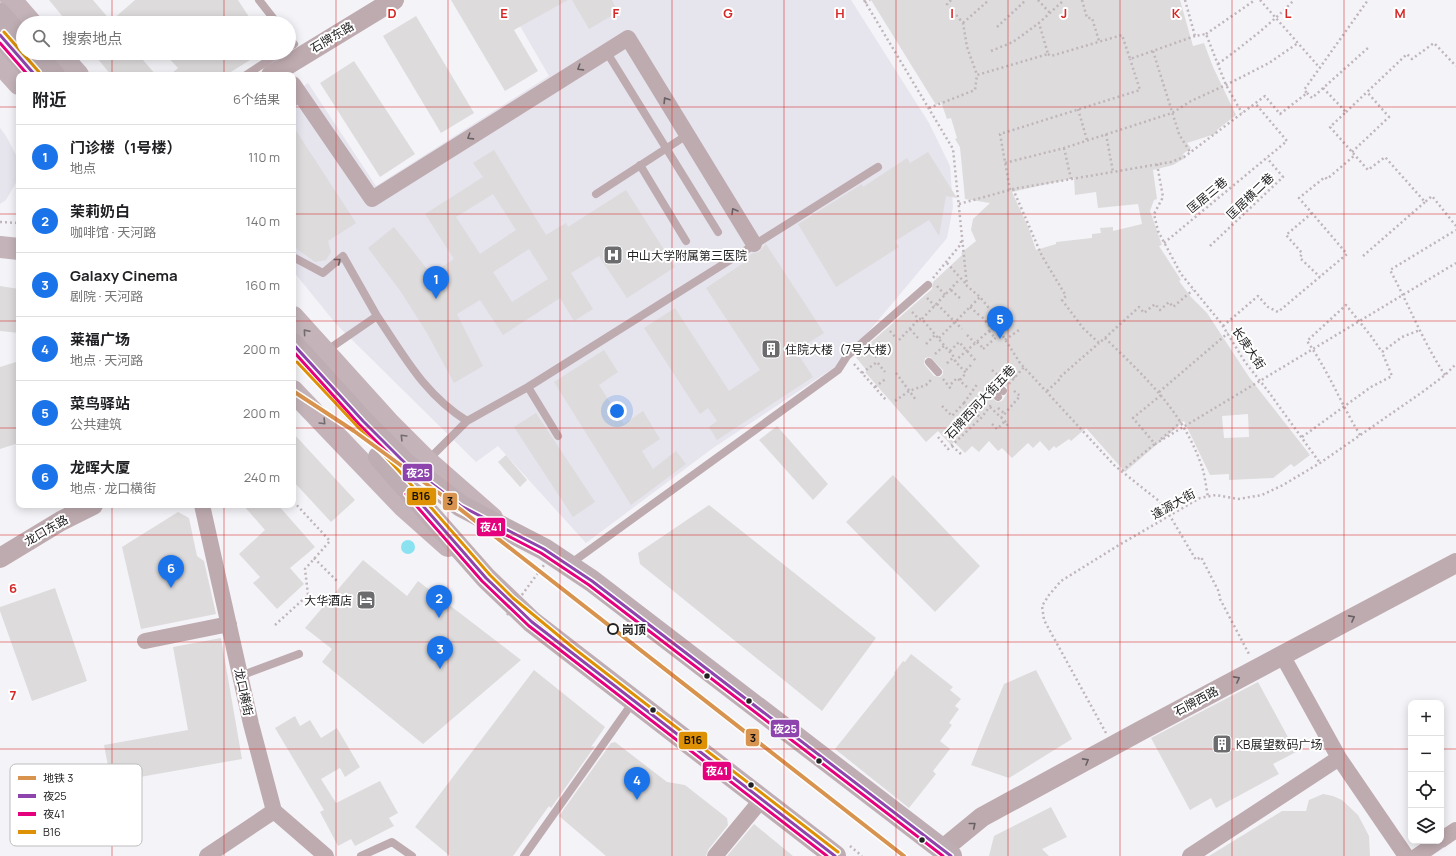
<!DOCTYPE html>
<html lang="zh">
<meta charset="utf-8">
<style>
:root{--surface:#fff;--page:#f2f2f2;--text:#202124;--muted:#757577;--line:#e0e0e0;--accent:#1a73e8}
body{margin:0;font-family:Manrope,"Noto Sans SC",sans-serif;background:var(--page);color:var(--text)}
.controls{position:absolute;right:12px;bottom:12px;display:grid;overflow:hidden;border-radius:8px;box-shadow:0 2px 10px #0003}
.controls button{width:36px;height:36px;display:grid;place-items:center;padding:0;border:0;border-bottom:1px solid var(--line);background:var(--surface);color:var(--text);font:20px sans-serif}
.you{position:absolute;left:617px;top:411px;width:14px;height:14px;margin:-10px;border:3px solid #fff;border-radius:50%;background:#1a73e8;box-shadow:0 0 0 6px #1a73e833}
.badge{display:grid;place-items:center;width:26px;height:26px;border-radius:50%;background:var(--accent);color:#fff;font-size:13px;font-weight:700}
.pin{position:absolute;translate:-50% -33px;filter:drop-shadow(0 1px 2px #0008)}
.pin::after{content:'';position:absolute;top:21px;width:14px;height:12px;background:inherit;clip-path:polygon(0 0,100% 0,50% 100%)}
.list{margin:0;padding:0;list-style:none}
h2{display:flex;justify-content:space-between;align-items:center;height:52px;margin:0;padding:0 16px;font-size:17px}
h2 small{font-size:13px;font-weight:400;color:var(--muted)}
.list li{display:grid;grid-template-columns:26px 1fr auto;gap:12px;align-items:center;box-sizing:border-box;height:64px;padding:0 16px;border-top:1px solid var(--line)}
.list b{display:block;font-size:15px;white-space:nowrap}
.list p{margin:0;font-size:13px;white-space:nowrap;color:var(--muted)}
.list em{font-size:13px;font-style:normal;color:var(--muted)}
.icon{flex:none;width:22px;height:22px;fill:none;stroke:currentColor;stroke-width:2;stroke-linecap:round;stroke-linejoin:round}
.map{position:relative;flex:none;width:1456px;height:856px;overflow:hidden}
.search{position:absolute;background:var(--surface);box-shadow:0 2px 10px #0003;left:16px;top:16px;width:280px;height:44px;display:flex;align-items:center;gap:10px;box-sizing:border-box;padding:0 14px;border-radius:22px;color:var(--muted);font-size:15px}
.panel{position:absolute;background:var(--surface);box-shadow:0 2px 10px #0003;left:16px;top:72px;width:280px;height:436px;border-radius:8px}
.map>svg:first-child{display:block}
.built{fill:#e6e4ed}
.water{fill:#8ae2f1}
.building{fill:#dddbdc;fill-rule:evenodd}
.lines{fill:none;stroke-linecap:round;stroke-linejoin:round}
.path{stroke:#bfb5ba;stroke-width:2.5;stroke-dasharray:2 3;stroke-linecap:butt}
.service{stroke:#beabb0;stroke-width:8}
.minor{stroke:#beabb0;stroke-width:16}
.tertiary{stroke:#beabb0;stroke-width:20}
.secondary{stroke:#c4b4ba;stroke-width:22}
.trunk{stroke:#beaeb4;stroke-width:22}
.path-bridge{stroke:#bfb5ba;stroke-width:2.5;stroke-dasharray:2 3;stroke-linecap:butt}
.bus-1-casing{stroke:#fff;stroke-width:6}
.bus-2-casing{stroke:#fff;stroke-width:6}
.bus-3-casing{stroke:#fff;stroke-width:6}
.bus-1{stroke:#8e44ad;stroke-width:3}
.bus-2{stroke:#e5007d;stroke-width:3}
.bus-3{stroke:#de9105;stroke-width:3}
.metro-1-casing{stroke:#fff;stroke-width:7}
.metro-1{stroke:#d8944f;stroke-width:4}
.oneway{stroke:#686063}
.oneway2{stroke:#736b6f}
.grid{fill:none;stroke:#d62828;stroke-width:1;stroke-opacity:0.55}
.stop-dot{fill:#fff;stroke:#222224;stroke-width:2}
.bus-dot{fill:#222224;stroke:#fff;stroke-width:1.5}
.labels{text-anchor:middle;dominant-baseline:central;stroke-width:4;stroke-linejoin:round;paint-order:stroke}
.street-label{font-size:12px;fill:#222224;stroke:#fff}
.poi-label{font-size:12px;fill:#222224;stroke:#fff;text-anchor:start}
.stop-label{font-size:12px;font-weight:bold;fill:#222224;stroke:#fff;text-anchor:start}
.key{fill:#fff;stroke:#bdbdbd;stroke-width:1}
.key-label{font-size:11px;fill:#222224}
.grid-label{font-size:13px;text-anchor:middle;font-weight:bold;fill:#d62828;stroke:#fff;stroke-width:4;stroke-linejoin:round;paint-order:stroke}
.line-badge{stroke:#fff;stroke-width:1.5}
.badge-label{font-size:11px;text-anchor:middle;font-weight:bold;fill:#fff}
.pale-badge-label{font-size:11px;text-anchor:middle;font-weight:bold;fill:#111}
</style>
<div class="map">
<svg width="1456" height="856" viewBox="0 0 1456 856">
<rect width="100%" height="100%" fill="#f4f3f7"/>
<!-- built -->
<path class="built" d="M505,0H851L929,123L950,166L953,207L947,238L844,361L713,448L586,543L498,446L476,462L337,325L293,271V94L308,83L376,186L549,76Z
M0,128L6,136L16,155L18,179L6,200L0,204Z"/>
<!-- water -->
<path class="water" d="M401 547a7 7 0 1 1 14 0a7 7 0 1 1-14 0Z"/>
<!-- building -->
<path class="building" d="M49,0H93L111,21L135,0H238L253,23H68Z
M451,0H568L514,30L538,71L505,91Z
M572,0H612L618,12L589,29Z
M871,0H1180L1193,46L1204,43L1213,67L1236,115L1217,130L1218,133L1187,143L1191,148L1183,154L1185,158L1173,165L1153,170L1157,199L1154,200L1150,211L1162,245L1159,246L1181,280L1179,281L1191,297L1207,313L1249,377L1310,455L1294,467L1291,464L1273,478L1229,480V474L1210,475L1184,421L1125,472L1086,428L1071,441L1069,439L1056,448L1054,446L1049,451L1040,441L1033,448L1028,443L1012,458L1002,448L998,451L989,441L979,452L972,446L965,453L954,442L951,445L938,431L926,442L865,372L867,371L855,356L932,289L933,282L962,255L961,253L976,241L971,230L973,219L990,203L965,199L960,147L955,139L957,138L951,118L947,119L941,102L936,105ZM1074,178L1075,195L1096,192L1098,208L1138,204L1142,224L1113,231V227L1100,228L1101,233L1092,234V238L1056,242V244L1036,250L1029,229L1012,192ZM930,357L943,370V374L940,377L934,376L924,364L925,358ZM998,381L1007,387L1008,392L1002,401L997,402L987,394L986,389L995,381ZM1248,414L1249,437L1224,438L1222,416Z
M416,16L474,113L441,133L383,36Z
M93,53H137L156,75H111Z
M164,53H261L226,75H170L178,68Z
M354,61L415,154L380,177L320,83Z
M293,126L356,223L328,241L331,252L326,260L315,262L293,246Z
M494,150L546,235L566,223L568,227L626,190L675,267L627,298L599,256L571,273L593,309L574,321L560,298L503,335L480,300L457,314L483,366L454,383L427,333L401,292L368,248L394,227L431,274L454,259L425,214L483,177L473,163ZM493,194L516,230L480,254L456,217ZM529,249L548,279L512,302L493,272Z
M928,152L957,198L946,196L939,236L929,220L895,241L899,247L836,287L798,224L862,184L863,187L907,158L910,163Z
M766,244L824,333L796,351L813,377L717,440L709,427L717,421L708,408L700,414L644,328L675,308L729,391L760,370L706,288L745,262L744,259L753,253L759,252Z
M0,286L19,289V333L0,331Z
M604,350L618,372L599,385L624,424L643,411L660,439L642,451L653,469L676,451L686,464L631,505L554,382Z
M19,361V443L0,449V367Z
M536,413L595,502L573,517L514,427Z
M777,426L828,484L813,500L759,440Z
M293,433L355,500L331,522L293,481Z
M506,455L527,480L520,487L498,462Z
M893,475L980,566L935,612L846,522Z
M243,505H278L315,547L290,568L304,584L277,609L253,583L260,577L239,554L265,530Z
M709,505L876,638L822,711L640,564L638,553Z
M178,512L189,518L197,556L204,561L216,614L141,629L122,547Z
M363,560L407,596L418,581L521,660L423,744L322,662L332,649L305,628Z
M55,588L87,681L32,701L0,611V607Z
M221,638L242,759L123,780L120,764L108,766L104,745L188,730L173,647Z
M911,654L953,687L950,690L961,699L955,706L959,709L949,723L952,725L940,741L950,749L933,771L936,774L909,808L835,749L895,674L894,673L903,661L905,662Z
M534,670L605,727L591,747L595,746L551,808L549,806L513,856H450L415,827Z
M1036,670L1072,739L1009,778L971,765L1004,684Z
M1258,682L1296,752L1273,764L1279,774L1216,808L1211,798L1190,810L1151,738Z
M295,716L300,726L310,720L321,738L337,728L360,767L345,777L340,768L321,779L336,803L380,781L398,813L389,818L394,826L355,846L351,839L338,846L320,812L324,810L275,728Z
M615,742L667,782L685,785L727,818L728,825L708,850L706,856H606L559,816L611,743Z
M1323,794L1333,796L1342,800L1358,815L1369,836L1370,856H1209L1282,811H1306L1309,800Z
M1051,807L1067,837L1042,849L1049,856H989L994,836Z
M754,824L793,856H727Z"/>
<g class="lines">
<!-- path -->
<path class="path" d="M864,0L953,149L967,286L980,297L1000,322L1001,333L1020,363L1115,466L1159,501L1170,516L1196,560L1201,557L1219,592L1220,599L1250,656
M951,0L947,4L963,23L967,47L977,75
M1038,0L1050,13
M1082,0L1087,18H1092L1099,41
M1185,0L1195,36L1206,34L1226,85L1242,113
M1260,0L1319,67
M865,3L870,0
M963,23L989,0
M997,27L1026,0
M1206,34L1255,0
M991,51L1013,42L1039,23
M1153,51L1179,134L1190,152
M1048,54L1051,56L1122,35L1130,59L1195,36
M1218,64C1245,44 1271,24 1294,0
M1323,88L1346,112L1330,127L1368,170L1385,157L1425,202L1432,196L1456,226
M1307,93L1312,98L1369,47
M929,108L975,90L977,75L1048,54L1039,23L1064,0
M1078,109L1087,140
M1346,112L1407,54L1412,59L1434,43L1456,66
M1106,134L1113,172
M1064,148L1071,179
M1352,152L1389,117L1367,92
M1005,163L1064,148L1172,113L1191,101L1226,85L1269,63L1298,43
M1157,164L1163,197L1154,214L1158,231L1181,274L1221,323L1245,362L1268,391L1320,463
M1013,189L1042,256L1066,296L1062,300L1083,328L1099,343L1105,338C1145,377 1183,411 1202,467C1205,476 1206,487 1208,497
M1010,190L1000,134L1140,90L1130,59
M959,204L1013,189L1171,162L1184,157L1265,96L1280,114L1307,93L1304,90L1368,0
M1312,213L1286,235L1302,253L1300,258L1320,277
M0,222L19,223
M1164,243L1287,141L1255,103
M1210,246L1283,177L1267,158
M1363,256L1425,202
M947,263L967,285
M933,278L961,244V239
M937,286L946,296
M951,290L962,300
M927,298L935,306
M937,304L962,329
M970,307L979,315
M912,312L919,319H922L954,357L945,365
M982,317L992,329
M922,319L960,279
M1001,326L1007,321
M1223,326L1258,296L1268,307L1278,312L1347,254L1299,198L1325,177L1327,179L1355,155
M910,329L918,338
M890,331L896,338
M989,331L995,338
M967,335L975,343
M939,338L980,297
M1105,338L1139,307L1144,313L1155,304L1160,310L1169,302L1173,307L1193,290
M899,340L919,319
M1005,340L1019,330
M878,342L884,350
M977,342L982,347
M926,344L936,334
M869,348L877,358
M983,349L1001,333
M950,351L959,342L977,362
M935,354L945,345
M854,364L886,400
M966,370L973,363
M992,370L1000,377L1004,372
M1006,370L1015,378
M862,373L877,362L885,372
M896,373L916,400
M1445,375C1423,342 1409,305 1390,270L1456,230
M943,379L951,389
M960,380L966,373L955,361L999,322
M951,384L957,378L967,387
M1009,384L1024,367
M875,387L887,378
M1047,391L1060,379V377L1099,343
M1159,392L1228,333
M1161,395L1133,418L1155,444L1456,263
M895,401L909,391L926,385L932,379
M964,403L978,383
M942,406L952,416L964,403L981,418
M990,407L1008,424L1005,427
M998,408L1005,414
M1001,418L1020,396L1013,390
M992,424L997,429L1005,421
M1360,435C1341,404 1328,370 1307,341L1346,305L1371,336L1382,352
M938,437L948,449L981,418L991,405
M1302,437L1371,387L1392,376L1382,352L1402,337L1420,330
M1161,439L1181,422
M952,446L962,455
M1122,471L1156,443
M314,558L337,581
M275,625L308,595L305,569L330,541L293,501
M1106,733L1044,620L1042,606L1049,595L1061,581L1119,545L1200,498L1216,495L1238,499L1262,495L1283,485L1320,463L1421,393L1445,375L1456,364
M850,846L862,856"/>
<!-- service -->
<path class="service" d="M259,0L277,23
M289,38L294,44L289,47
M606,51L718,232
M246,75L280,53
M293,103L301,97
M640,165L686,241
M596,194L687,135
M293,257L323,273L343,256L377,316L326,351
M377,316C405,357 424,394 467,421
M929,362L938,372
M997,386L1003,391
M528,387L558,436
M991,390L998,397
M428,460L467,421L528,387L878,167
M570,564L838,370L847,356L928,285
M240,676L299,654
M361,856L392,842L412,856
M524,856L633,702"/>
<!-- minor -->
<path class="minor" d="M293,84L372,199L628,38L754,244
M202,505L251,724L274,811L326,856
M145,641L229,624
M1282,655L1339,758L1406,856
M1441,840L1456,830
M207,856L274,811
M715,856L762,799
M1190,856L1339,758
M1417,856L1439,841"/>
<!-- tertiary -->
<path class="tertiary" d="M271,75L394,0
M0,558L61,521L93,505
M943,849L982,817L1142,730L1456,563"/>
<!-- secondary -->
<path class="secondary" d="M11,0L31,23
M58,53L78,75
M0,63L19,84
M0,247L19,249
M293,317L388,422L427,461L492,518
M293,391L403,506L448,546"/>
<!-- trunk -->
<path class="trunk" d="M0,14L23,40
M0,35L35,75
M34,53L54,75
M293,344L363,421L406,464L461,506L544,549L592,581L951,856
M379,457L486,578L532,622L835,856"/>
<!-- path-bridge -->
<path class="path-bridge" d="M507,615L544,565L560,547"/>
<defs>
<path id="bus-1" d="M0,35L35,75
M293,344L363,421L406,464L461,506L544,549L592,581L951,856
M410,491L486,578L532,622L835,856"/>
<path id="bus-2" d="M0,43L28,75
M293,351L359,424L403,468L458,510L541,553L589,585L943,856
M406,494L482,581L529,626L827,856"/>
<path id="bus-3" d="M4,32L39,72
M297,362L400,472L490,575L513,598L576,650L838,852"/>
</defs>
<!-- bus-1 casing -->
<use href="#bus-1" class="bus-1-casing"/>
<!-- bus-2 casing -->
<use href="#bus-2" class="bus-2-casing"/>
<!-- bus-3 casing -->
<use href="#bus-3" class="bus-3-casing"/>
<!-- bus-1 -->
<use href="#bus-1" class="bus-1"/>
<!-- bus-2 -->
<use href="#bus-2" class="bus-2"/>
<!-- bus-3 -->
<use href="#bus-3" class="bus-3"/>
<defs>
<path id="metro-1" d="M293,391L354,431L451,502L904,856"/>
</defs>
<!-- metro-1 casing -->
<use href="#metro-1" class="metro-1-casing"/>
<!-- metro-1 -->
<use href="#metro-1" class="metro-1"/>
</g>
<!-- one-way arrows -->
<defs><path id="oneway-chevron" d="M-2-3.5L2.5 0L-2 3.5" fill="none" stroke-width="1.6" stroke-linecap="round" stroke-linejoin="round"/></defs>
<g class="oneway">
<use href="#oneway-chevron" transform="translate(580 68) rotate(148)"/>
<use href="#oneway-chevron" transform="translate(666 100) rotate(-122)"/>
<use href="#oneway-chevron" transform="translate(470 137) rotate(148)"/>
<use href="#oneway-chevron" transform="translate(734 211) rotate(-121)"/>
<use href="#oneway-chevron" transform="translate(338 261) rotate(-39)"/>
<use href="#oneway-chevron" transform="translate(1352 618) rotate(-28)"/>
<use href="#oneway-chevron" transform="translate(1237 679) rotate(-28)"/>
<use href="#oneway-chevron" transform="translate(1086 761) rotate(-29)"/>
<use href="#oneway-chevron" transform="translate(973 825) rotate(-39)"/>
</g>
<g class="oneway2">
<use href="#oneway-chevron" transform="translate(306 332) rotate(-131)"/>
<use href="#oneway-chevron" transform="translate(323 422) rotate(46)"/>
<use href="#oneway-chevron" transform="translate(403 437) rotate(-135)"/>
</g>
<!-- grid -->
<path class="grid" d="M112,0V23M224,0V23M336,0V856M448,0V856M560,0V856M672,0V856M784,0V856M896,0V856M1008,0V856M1120,0V856M1232,0V856M1344,0V856M112,53V75M224,53V75M0,107H19M293,107H1456M0,214H19M293,214H1456M0,321H19M293,321H1456M0,428H19M293,428H1456M112,505V856M224,505V856M0,535H1456M0,642H1456M0,749H1411M1441,749H1456"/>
<!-- icons -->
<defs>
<symbol id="hospital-square" viewBox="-11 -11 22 22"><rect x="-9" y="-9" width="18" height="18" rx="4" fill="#6c6b6e" stroke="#fff"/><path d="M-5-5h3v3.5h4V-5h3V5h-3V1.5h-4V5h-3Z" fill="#fff"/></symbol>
<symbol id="building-square" viewBox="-11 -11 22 22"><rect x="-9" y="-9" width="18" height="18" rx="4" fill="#6c6b6e" stroke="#fff"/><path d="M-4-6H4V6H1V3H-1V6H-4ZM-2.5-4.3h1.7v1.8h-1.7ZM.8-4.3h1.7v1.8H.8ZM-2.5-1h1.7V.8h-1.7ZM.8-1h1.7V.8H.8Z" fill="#fff"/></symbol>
<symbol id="hotel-square" viewBox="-11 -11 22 22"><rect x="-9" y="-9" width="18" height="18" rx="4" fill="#6c6b6e" stroke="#fff"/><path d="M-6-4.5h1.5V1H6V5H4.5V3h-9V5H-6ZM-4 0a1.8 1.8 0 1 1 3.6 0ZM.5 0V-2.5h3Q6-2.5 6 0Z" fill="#fff"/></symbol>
</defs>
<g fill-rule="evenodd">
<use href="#hospital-square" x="602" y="244" width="22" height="22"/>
<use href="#building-square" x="760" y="338" width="22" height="22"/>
<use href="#hotel-square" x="355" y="589" width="22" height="22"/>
<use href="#building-square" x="1211" y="733" width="22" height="22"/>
</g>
<!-- markers -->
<circle class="stop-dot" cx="613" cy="629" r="5"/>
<g class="bus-dot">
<circle cx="707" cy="676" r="3.5"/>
<circle cx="749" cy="701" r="3.5"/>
<circle cx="653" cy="710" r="3.5"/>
<circle cx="819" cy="761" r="3.5"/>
<circle cx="751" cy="785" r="3.5"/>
<circle cx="922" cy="840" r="3.5"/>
</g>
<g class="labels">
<!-- street labels -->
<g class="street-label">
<text transform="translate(332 37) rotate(-31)">石牌东路</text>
<text transform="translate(1207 195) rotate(-40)">匡居三巷</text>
<text transform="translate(1250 196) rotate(-44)">匡居横二巷</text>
<text transform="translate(1249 348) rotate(56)">长庚大街</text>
<text transform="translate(980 402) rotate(-47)">石牌西河大街五巷</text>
<text transform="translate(1173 504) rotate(-29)">逢源大街</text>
<text transform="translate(46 530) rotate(-30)">龙口东路</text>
<text transform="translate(244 692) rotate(78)">龙口横街</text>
<text transform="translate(1196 701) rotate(-28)">石牌西路</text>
</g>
<!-- poi labels -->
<g class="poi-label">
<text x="627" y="255">中山大学附属第三医院</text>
<text x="785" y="349">住院大楼（7号大楼）</text>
<text x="352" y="600" text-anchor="end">大华酒店</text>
<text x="1236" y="744">KB展望数码广场</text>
</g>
<!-- stop labels -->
<g class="stop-label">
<text x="622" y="629">岗顶</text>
</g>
</g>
<!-- legend -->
<rect x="10" y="764" width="132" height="82" rx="6" class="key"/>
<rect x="18" y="776" width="18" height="4" fill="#d8944f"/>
<rect x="18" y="794" width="18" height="4" fill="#8e44ad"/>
<rect x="18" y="812" width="18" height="4" fill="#e5007d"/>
<rect x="18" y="830" width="18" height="4" fill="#de9105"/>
<g class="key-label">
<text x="43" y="782">地铁 3</text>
<text x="43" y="800">夜25</text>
<text x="43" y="818">夜41</text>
<text x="43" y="836">B16</text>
</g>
<g class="grid-label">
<text x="392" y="18">D</text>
<text x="504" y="18">E</text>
<text x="616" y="18">F</text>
<text x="728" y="18">G</text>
<text x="840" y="18">H</text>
<text x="952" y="18">I</text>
<text x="1064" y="18">J</text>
<text x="1176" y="18">K</text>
<text x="1288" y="18">L</text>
<text x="1400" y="18">M</text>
<text x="13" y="593">6</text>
<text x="13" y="700">7</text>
</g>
<g class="line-badge">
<rect x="402" y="463" width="31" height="19" rx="4" fill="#8e44ad"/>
<rect x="406" y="487" width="31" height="19" rx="4" fill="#de9105"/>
<rect x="442" y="492" width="16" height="19" rx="4" fill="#d8944f"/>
<rect x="476" y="517" width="30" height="20" rx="4" fill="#e5007d"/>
<rect x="770" y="719" width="30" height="19" rx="4" fill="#8e44ad"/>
<rect x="745" y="728" width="15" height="19" rx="4" fill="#d8944f"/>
<rect x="678" y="731" width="30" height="19" rx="4" fill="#de9105"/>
<rect x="702" y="761" width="30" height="20" rx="4" fill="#e5007d"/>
</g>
<g class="badge-label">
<text x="418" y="477">夜25</text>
<text x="491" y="531">夜41</text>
<text x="785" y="733">夜25</text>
<text x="717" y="775">夜41</text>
</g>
<g class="pale-badge-label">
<text x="421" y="500">B16</text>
<text x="450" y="505">3</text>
<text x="753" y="742">3</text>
<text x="693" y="744">B16</text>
</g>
</svg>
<div class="controls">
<button>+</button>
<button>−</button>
<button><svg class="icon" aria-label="locate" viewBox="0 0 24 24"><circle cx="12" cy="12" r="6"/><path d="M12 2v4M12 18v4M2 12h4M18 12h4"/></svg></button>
<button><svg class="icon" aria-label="layers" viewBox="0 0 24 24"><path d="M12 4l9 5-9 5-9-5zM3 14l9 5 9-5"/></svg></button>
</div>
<div class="you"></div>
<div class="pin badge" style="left:436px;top:299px">1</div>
<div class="pin badge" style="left:439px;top:618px">2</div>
<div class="pin badge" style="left:440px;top:669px">3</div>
<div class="pin badge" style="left:637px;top:800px">4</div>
<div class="pin badge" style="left:1000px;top:339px">5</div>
<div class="pin badge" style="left:171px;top:588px">6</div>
<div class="search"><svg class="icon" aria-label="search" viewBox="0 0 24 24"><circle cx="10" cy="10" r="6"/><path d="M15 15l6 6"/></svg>搜索地点</div>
<section class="panel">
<h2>附近<small>6个结果</small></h2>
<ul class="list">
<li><span class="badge">1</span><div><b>门诊楼（1号楼）</b><p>地点</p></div><em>110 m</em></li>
<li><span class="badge">2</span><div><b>茉莉奶白</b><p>咖啡馆 · 天河路</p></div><em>140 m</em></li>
<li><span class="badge">3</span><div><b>Galaxy Cinema</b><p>剧院 · 天河路</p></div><em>160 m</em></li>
<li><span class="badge">4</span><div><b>莱福广场</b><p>地点 · 天河路</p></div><em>200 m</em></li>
<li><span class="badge">5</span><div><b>菜鸟驿站</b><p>公共建筑</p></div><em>200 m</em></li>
<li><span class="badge">6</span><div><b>龙晖大厦</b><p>地点 · 龙口横街</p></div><em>240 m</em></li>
</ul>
</section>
</div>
